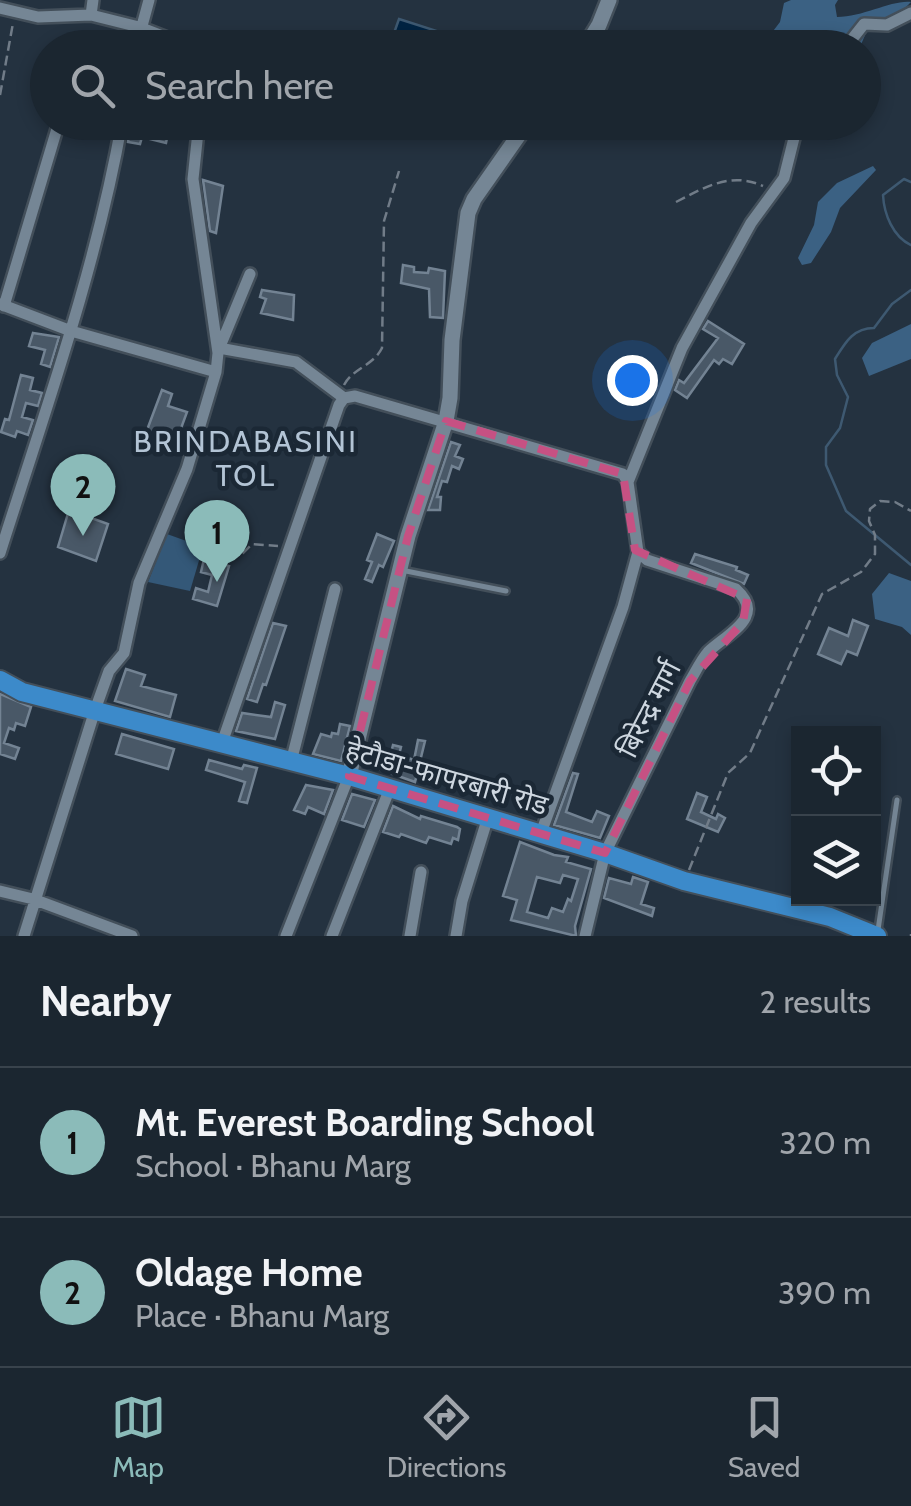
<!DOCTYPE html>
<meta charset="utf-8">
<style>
:root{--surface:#1b2630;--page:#28323c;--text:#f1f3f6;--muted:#a0a5ab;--line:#39434c;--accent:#8bbbb9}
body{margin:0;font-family:Cabin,"Noto Sans Devanagari",sans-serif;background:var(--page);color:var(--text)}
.controls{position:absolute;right:30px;bottom:30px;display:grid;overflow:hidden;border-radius:0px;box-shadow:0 5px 15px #0003}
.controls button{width:90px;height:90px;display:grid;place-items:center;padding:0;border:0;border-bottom:2px solid var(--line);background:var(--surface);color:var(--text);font:50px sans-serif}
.you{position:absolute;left:632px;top:380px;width:35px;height:35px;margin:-25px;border:8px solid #fff;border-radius:50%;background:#1a73e8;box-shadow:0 0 0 15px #1a73e833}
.badge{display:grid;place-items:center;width:65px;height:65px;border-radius:50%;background:var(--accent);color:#111;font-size:32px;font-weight:700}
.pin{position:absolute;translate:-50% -82px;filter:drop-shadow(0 2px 5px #0008)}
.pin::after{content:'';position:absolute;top:52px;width:35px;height:30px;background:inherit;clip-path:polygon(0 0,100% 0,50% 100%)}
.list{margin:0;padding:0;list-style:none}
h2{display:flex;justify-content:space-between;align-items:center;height:130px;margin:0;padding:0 40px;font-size:42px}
h2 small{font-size:32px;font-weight:400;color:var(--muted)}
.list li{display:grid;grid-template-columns:65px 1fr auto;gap:30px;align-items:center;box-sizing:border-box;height:150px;padding:0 40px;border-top:2px solid var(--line)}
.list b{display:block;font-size:38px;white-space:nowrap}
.list p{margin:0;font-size:32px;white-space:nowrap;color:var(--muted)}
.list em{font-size:32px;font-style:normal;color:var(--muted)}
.icon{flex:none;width:55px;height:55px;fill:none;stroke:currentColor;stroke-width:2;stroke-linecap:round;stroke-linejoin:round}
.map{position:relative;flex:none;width:911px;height:936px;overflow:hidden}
.search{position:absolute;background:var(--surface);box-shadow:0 5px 15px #0003;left:30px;right:30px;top:30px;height:110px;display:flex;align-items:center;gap:25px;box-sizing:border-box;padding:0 35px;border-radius:55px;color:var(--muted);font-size:38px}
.sheet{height:430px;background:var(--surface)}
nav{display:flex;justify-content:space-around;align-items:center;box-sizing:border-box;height:140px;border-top:2px solid var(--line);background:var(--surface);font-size:28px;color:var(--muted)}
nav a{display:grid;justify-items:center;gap:5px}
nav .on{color:var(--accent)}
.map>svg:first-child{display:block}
.green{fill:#345878}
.forest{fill:#3b6183}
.water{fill:#002342;stroke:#3e5971;stroke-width:2.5}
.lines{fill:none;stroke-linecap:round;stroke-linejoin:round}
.stream{stroke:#3e5971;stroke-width:2.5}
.building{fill:#495867;stroke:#738393;stroke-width:2.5;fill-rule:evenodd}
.service-casing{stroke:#434f5a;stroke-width:10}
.minor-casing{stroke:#434f5a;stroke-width:16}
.secondary-casing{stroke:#434f5a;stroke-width:20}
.trunk-casing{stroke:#434f5a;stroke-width:22}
.path{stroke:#717c88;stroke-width:2.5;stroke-dasharray:10 5;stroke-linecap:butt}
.service{stroke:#758695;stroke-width:5}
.minor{stroke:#758695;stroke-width:11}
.secondary{stroke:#758695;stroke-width:15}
.trunk{stroke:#3c8aca;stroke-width:18}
.marked{fill:none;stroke:#c65183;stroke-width:8;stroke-dasharray:20 12;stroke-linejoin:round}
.labels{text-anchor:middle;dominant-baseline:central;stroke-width:9;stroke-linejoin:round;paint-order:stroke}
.street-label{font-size:28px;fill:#ced7e0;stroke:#1b2835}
.neighbourhood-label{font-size:30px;letter-spacing:2.5px;fill:#b3c4d5;stroke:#1b2835}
</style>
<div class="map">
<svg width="911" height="936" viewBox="0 0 911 936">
<rect width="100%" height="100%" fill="#243240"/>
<!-- green -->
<path class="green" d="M167,534L203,547L190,591L148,582Z"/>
<!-- forest -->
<path class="forest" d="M791,0H838L835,5L837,17C864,17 891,0 911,2L898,15L871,21L860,47L760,48L780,22L784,3Z
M873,166L876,170L840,208L831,232L811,263L802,265L798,258L814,225L818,202L837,183Z
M911,324V359L869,376L862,358L872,343Z
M889,573L911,581V635L902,627L875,619L872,594Z"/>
<!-- water -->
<path class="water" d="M399,19L443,33L441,47H389Z"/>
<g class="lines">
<!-- stream -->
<path class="stream" d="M911,182L904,179L883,195C884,214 893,237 911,245
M911,290L892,304L874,328C853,328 845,343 835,359L837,375L848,397L840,428L826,447V465L846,511L911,565"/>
</g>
<!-- building -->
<path class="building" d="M131,122H146L145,128L168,133L166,143L142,137L140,144L128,142Z
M203,180L223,186L216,233L210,231Z
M403,265L414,267V272L428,273L429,268L445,271L443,318L430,317L429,289L401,283Z
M262,290L294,295L293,320L261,313L266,299L260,297Z
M708,321L744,344L732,364L723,359L719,364L714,360L687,398L675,390L679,380L684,383L718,338L703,329Z
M33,333L59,337L50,367L41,364L45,350L29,346Z
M21,375L33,378L30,390L42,393L38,406L26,403L22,417L33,420L28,435L17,431L15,437L1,432L5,419L9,420Z
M162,390L172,394L168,406L187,412L180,431L185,433L182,441L160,433L153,451L141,446Z
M451,442L460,445L455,456L463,459L459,469L452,466L447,482L442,481L437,497H441L440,510H428Z
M69,510L108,524L96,561L58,547Z
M377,534L394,541L383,567L379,565L372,582L365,579L372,562L367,560Z
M695,554L737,567L736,570L748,575L744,584L691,563Z
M204,559L229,566L217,606L193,599L196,588L208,592L212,575L201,572Z
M853,620L868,626L857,655L847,651L841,664L818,654L829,628L848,636Z
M273,623L286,626L266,685L263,684L257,702L247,699Z
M126,669L145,675L141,686L176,695L170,717L115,701Z
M0,694L31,707L25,726L16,723L14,730L9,728L4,743L19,748L15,759L0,754Z
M275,702L285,705L275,739L236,731L242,713L271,717Z
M340,724L350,726L341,761L313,754L321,734L331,737L332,733L338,734Z
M122,734L174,749L168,769L116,754Z
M418,740L425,741L415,782L367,765L372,748L391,753L393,745L401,747L399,755L414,760Z
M209,760L242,769L244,765L257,768L247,803L239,801L245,782L206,770Z
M573,773L578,774L566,812L592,822L597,811L609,816L600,838L554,825Z
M306,785L333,790L324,814L308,807L305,814L294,810Z
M697,793L707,797L701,812L716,819L718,814L725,818L718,832L687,819Z
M352,794L375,800L364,827L342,820Z
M393,806L420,819L421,816L457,827L460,829L458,840L453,838L451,844L429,837L426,843L401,834L399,837L383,832Z
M520,842L554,855L568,857L566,862L591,869L575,926L576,936L511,920L517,900L503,896ZM563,875L578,879L571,901L568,899L563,912L552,908L548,918L527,912L537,877L560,883Z
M633,877L648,882L641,904L654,908L652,916L604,898L609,878L631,884Z"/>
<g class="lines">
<defs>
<path id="service" d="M401,570L506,591
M878,930L897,800"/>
<path id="minor" d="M0,8L38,17L91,15L139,27L193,48
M91,15L93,0
M136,48L149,0
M296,48L301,43
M845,48L864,24L887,25L911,13
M199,122L193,179L218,353L216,372
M0,304L71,331L216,372L187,469L139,583L124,653L109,671L95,710L24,936
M4,306L59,122
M219,348L296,362L344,398
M219,349L250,274
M628,482L682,348L751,223L784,178L798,122
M0,553C45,411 96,269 122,122
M222,743L339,405L344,398L355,396L623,474L628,482L638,552L647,560L736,589C767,617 728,633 708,652C701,660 696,671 690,681L605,853L585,936
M291,762L335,589
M541,833L623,607L638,552
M0,891L33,899L132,936
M286,936L349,776
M332,936L390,788
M410,936L421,872
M456,936L462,901L488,817"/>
<path id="secondary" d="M585,48L599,25L609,0
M349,776L408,536L446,421L450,398L452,340L468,213L474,199L528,122"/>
<path id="trunk" d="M0,680L22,692L349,776L605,853L684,881L830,917L877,936"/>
</defs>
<!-- service casing -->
<use href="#service" class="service-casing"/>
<!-- minor casing -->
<use href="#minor" class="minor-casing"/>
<!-- secondary casing -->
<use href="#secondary" class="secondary-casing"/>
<!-- trunk casing -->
<use href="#trunk" class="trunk-casing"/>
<!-- path -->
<path class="path" d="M0,95L13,23
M676,202C704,188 730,171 763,186
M344,385C353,368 373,366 382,348L384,221L399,171
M228,557L243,553L252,544L278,546
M689,870L728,773L750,753L822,594L861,572L875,554V535L869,521L870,509L880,501L895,502L911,511
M911,936V934"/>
<!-- service -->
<use href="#service" class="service"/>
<!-- minor -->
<use href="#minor" class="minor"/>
<!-- secondary -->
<use href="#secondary" class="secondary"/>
<!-- trunk -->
<use href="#trunk" class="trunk"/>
</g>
<!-- marked area -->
<path class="marked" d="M446,421L623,474L635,550L747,599L743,622L690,681L605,853L349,776L408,536Z"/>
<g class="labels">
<!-- street labels -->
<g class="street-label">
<text transform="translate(649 709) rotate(-63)">बिरेन्द्र मार्ग</text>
<text transform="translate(447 777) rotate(16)">हेटौडा-फापरबारी रोड</text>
</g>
<!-- neighbourhood labels -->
<g class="neighbourhood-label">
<text x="246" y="441">BRINDABASINI<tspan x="246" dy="34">TOL</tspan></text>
</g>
</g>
</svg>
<div class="controls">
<button><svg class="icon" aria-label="locate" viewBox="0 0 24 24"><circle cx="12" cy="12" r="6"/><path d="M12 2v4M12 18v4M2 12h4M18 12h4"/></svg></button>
<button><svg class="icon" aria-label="layers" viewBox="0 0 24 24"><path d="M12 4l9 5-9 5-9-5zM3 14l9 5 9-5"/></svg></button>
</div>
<div class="you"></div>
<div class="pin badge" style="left:217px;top:582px">1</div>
<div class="pin badge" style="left:83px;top:536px">2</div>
<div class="search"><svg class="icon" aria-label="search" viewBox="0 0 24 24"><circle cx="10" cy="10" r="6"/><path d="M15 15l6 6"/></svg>Search here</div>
</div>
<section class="sheet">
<h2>Nearby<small>2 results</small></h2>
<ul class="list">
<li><span class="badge">1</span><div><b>Mt. Everest Boarding School</b><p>School · Bhanu Marg</p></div><em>320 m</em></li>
<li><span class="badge">2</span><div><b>Oldage Home</b><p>Place · Bhanu Marg</p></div><em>390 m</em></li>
</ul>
</section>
<nav>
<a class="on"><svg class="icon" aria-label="map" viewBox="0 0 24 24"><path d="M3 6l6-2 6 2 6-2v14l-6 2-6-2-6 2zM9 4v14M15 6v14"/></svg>Map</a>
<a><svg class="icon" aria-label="directions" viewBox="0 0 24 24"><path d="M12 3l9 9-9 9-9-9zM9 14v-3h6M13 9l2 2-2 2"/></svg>Directions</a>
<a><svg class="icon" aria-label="saved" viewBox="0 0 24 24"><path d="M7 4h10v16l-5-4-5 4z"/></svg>Saved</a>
</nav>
